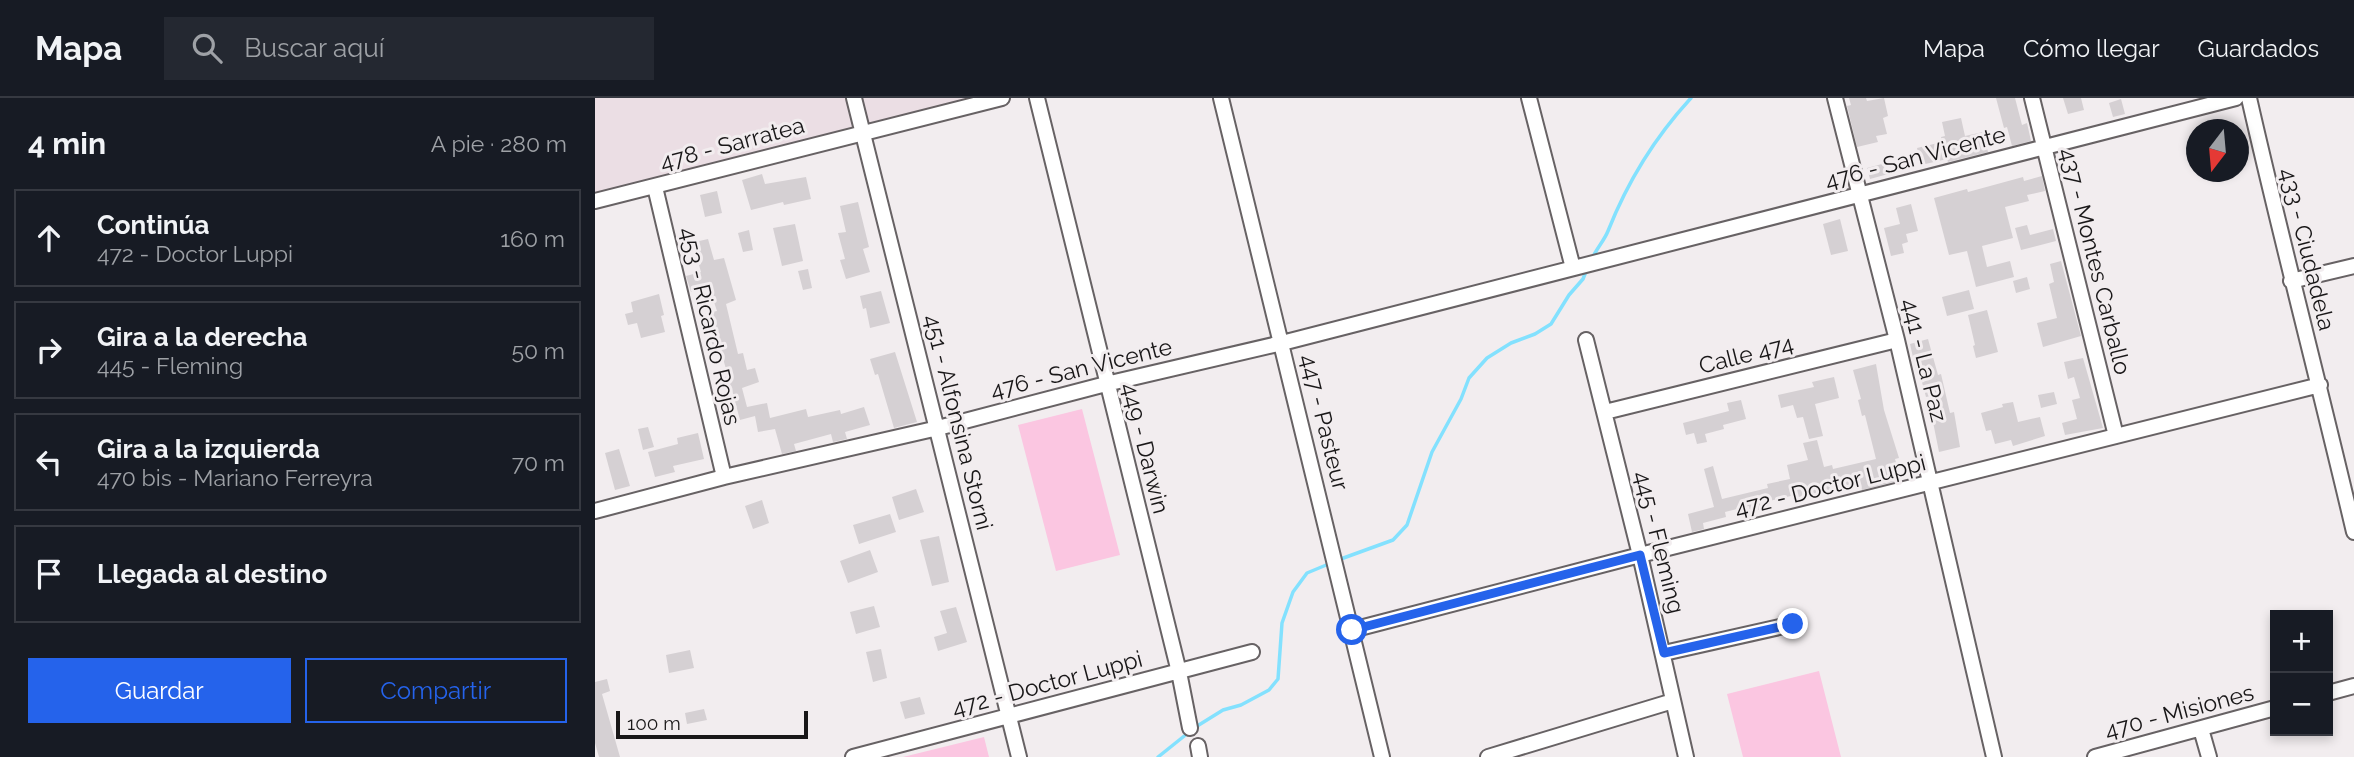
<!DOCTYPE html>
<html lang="es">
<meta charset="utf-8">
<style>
:root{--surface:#171b24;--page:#242831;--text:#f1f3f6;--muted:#9ea1a6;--line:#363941;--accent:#2563eb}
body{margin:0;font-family:Raleway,sans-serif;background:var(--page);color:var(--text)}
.controls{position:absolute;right:21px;bottom:21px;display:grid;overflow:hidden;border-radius:0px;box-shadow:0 4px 10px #0003}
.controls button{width:63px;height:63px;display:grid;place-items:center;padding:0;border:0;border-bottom:2px solid var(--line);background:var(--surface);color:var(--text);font:35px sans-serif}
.compass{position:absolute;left:1591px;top:21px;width:63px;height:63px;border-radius:50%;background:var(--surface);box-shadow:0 4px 10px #0003;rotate:196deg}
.scale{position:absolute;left:21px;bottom:18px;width:192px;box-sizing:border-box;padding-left:7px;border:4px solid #191718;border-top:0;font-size:19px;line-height:24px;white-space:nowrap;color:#191718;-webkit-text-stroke:5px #f2edef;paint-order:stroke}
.stop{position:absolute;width:21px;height:21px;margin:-16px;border:5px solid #2563eb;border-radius:50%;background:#fff}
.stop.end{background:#2563eb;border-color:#fff;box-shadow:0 2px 7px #0008}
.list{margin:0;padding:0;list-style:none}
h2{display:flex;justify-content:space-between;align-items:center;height:91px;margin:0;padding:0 28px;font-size:30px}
h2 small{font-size:23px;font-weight:400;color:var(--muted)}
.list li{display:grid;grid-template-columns:46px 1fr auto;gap:21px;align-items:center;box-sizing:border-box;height:98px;margin:0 14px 14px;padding:0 14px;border:2px solid var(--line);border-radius:0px}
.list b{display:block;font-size:26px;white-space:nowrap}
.list p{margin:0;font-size:23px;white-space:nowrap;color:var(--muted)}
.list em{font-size:23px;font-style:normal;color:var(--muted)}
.actions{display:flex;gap:14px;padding:21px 28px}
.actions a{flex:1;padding:16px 0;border:2px solid var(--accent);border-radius:0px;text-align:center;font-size:24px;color:var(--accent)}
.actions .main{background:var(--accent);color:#fff}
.icon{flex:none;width:38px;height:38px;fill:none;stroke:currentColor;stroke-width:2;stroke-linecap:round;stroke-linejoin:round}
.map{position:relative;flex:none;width:1759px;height:659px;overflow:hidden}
header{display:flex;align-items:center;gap:42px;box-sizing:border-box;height:98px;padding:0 35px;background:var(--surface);border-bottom:2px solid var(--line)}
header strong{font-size:33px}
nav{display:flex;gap:38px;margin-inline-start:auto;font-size:24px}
.search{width:490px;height:63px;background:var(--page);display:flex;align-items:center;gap:18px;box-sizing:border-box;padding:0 24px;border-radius:0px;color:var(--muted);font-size:26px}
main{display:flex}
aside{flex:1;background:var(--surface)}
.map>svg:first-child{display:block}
.built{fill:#ebdee4}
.green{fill:#fbc6e1}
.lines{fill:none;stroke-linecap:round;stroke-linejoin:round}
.stream{stroke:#83e1fe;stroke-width:3.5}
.building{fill:#d5d0d3}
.street-casing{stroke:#676264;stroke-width:18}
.street{stroke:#fff;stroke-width:14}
.route{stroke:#2563eb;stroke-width:9}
.labels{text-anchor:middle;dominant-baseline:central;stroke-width:6;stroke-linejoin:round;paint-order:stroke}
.street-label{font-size:23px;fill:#191718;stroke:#f2edef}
</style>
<header>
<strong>Mapa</strong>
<div class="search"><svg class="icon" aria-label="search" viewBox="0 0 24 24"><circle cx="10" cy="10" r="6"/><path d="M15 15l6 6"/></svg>Buscar aquí</div>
<nav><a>Mapa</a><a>Cómo llegar</a><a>Guardados</a></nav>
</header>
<main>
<aside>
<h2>4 min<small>A pie · 280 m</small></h2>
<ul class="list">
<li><svg class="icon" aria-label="ahead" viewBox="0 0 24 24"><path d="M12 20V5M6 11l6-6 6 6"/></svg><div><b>Continúa</b><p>472 - Doctor Luppi</p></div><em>160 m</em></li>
<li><svg class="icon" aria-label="right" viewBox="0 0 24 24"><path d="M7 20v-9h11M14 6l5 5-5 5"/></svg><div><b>Gira a la derecha</b><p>445 - Fleming</p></div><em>50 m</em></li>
<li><svg class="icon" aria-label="left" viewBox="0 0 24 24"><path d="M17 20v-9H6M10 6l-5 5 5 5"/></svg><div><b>Gira a la izquierda</b><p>470 bis - Mariano Ferreyra</p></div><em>70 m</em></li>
<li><svg class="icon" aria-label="arrive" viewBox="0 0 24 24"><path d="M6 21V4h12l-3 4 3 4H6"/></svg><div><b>Llegada al destino</b></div></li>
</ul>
<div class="actions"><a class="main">Guardar</a><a>Compartir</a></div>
</aside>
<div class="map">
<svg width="1759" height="659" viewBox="0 0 1759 659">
<rect width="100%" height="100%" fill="#f2edef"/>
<!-- built -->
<path class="built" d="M0,0H380L0,95Z"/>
<!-- green -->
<path class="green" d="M487,311L525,457L461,473L423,327Z
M1224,573L1246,659H1148L1132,596Z
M389,639L394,659H308Z"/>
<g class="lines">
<!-- stream -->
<path class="stream" d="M997,161C1001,151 1009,143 1013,133C1032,85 1061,38 1096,0
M743,462L798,442L812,427L837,354L866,301L874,280L892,260L916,245L940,236L956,226L974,197L988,181L992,171
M599,630L628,612L646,607L674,592L683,581L687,525L698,494L712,475L736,465
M563,659L593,635"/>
</g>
<!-- building -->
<path class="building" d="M1254,0H1271L1272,3L1289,0L1293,18L1288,20L1292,36L1281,38L1283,44L1262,49L1252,8L1256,7Z
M1401,0H1420L1427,27L1432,25L1436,43L1417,48L1412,29L1409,30Z
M1468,0H1486L1489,12L1473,16Z
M1526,1L1530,16L1518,19L1514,5Z
M1366,20L1370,38L1388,34L1393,54L1353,64L1352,61L1326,67L1322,50L1347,44L1346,39L1350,38L1347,24Z
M1302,62L1304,73L1275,81L1272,70Z
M167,76L170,86L211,79L216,101L189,107L188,104L156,112L147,82Z
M1447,78L1450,93L1432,97L1434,103L1410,109L1418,140L1387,148L1392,169L1415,163L1419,179L1381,189L1372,153L1354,157L1339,100L1372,91L1373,94L1428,79L1429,83Z
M122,93L127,115L110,119L105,97Z
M263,104L274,149L268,151L275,174L251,181L245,162L250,161L243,135L251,134L245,108Z
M1316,106L1323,133L1311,136L1313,144L1307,146L1309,155L1296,158L1289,130L1305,126L1301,110Z
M1245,121L1253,153L1236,157L1228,126Z
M200,126L208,163L187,168L178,130Z
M1432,127L1435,137L1458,131L1461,143L1426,152L1420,130Z
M154,132L158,152L148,154L143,135Z
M113,141L119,162L129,160L141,202L131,206L143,256L148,255L152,272L160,270L164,284L147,290L152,309L172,305L175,320L211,311L213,319L245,312L246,316L269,309L275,327L250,334L252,341L238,344L236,336L199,346L201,353L187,356L180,331L163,334L160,318L145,322L137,292L131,294L127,280L133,278L127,257L120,258L115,237H112L108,216L122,213L114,189L96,194L91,178L106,174L104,167L106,166L100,144Z
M1466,163L1486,238L1448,249L1442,225L1462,220L1454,186L1459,184L1455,166Z
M213,171L217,190L208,192L203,173Z
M1432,179L1435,191L1421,195L1418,183Z
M1374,192L1379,211L1352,218L1347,199Z
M286,193L295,225L275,230L271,210L268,211L265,198Z
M64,196L69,217L66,218L70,234L46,240L42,225L33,227L30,216L38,214L36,204Z
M1392,212L1403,254L1381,260L1378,248L1380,247L1373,217Z
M1333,241L1343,277L1346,276L1355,315L1359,314L1365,349L1344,354L1337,319L1342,318L1336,298L1331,299L1325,277H1322L1315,246Z
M300,254L322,324L299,330L283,276L280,277L275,261Z
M1488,260L1508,330L1470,337L1467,325L1482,321L1477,302L1485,300L1479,279L1473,281L1469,264Z
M1281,266L1289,312L1304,360L1300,361L1306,382L1267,392L1265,385L1201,400L1200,397L1174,403L1175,409L1155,414L1154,408L1130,414L1131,419L1108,425L1109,431L1097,434L1093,416L1119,409L1109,371L1118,368L1127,401L1173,390L1172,386L1195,381L1192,367L1213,362L1208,345L1222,342L1229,369L1237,367L1238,371L1281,361L1270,317L1267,318L1263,302L1266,301L1258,272Z
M1239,279L1244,300L1220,306L1228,338L1214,341L1208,319L1202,320L1198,307L1186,310L1183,297L1219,289L1217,284Z
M1459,294L1462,306L1446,310L1443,297Z
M1146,302L1151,321L1128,327L1129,331L1110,336L1112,344L1102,346L1099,335L1091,337L1088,325L1134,313L1132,305Z
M1418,304L1423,324L1445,319L1450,338L1418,348L1416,342L1400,346L1396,332L1391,333L1386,315L1408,309L1407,306Z
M53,329L59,349L48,352L43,331Z
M103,335L109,361L78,368L80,374L60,379L53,354L83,346L82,340Z
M24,351L35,388L20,392L10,355Z
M321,391L329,414L304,422L297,399Z
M167,402L174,425L158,431L150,408Z
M295,416L301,434L264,446L258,427Z
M344,438L354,484L337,488L325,442Z
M275,452L283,474L253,485L245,463Z
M279,508L285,529L261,536L255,514Z
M361,509L372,544L343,553L339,539L352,535L345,513Z
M286,551L292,580L278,584L271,554Z
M95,552L99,570L74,575L71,557Z
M12,581L15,593L7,596L25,659H4L0,645V584Z
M325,599L330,616L310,621L305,604Z
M109,611L112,622L92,626L90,615Z"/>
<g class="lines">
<defs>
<path id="street" d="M259,0L424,659
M442,0L584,574L595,630
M626,0L787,659
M934,0L978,170
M1240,0L1302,242L1399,659
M1437,0L1521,338
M1654,0C1687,145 1725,289 1759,434
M60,89L129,379
M0,103L407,0
M1696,183L1759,168
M991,242L1045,457L1091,659
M1010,314L1302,242
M0,413L129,379L343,330L511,286L687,245L1641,0
M757,532L1045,457L1725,287
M1069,555L1198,526
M1733,595L1759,588
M1606,631L1614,659
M603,648L605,659
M258,659L657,554
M893,659L1078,603
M1500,659L1680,610"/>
</defs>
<!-- street casing -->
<use href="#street" class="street-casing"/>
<!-- street -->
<use href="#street" class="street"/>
</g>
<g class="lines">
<!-- route -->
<path class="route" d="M757,532L1045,457L1069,555L1198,526"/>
</g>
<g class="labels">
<!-- street labels -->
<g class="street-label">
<text transform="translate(137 45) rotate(-15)">478 - Sarratea</text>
<text transform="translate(1320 59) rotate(-15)">476 - San Vicente</text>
<text transform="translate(1713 151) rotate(76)">433 - Ciudadela</text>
<text transform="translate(1501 163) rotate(76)">437 - Montes Carballo</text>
<text transform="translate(116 228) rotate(77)">453 - Ricardo Rojas</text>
<text transform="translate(1151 256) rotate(-14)">Calle 474</text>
<text transform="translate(1330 262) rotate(76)">441 - La Paz</text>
<text transform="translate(486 270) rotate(-14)">476 - San Vicente</text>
<text transform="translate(364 324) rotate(76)">451 - Alfonsina Storni</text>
<text transform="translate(730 324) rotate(76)">447 - Pasteur</text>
<text transform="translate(551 350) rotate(76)">449 - Darwin</text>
<text transform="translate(1235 387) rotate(-14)">472 - Doctor Luppi</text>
<text transform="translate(1065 444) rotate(76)">445 - Fleming</text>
<text transform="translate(452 585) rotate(-15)">472 - Doctor Luppi</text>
<text transform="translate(1584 613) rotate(-15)">470 - Misiones</text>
</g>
</g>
</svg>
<div class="controls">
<button>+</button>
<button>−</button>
</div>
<svg class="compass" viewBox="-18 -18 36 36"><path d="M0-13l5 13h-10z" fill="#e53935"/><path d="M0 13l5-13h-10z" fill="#9ea1a6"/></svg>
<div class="scale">100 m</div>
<div class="stop" style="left:757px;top:532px"></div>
<div class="stop end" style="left:1198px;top:526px"></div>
</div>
</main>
